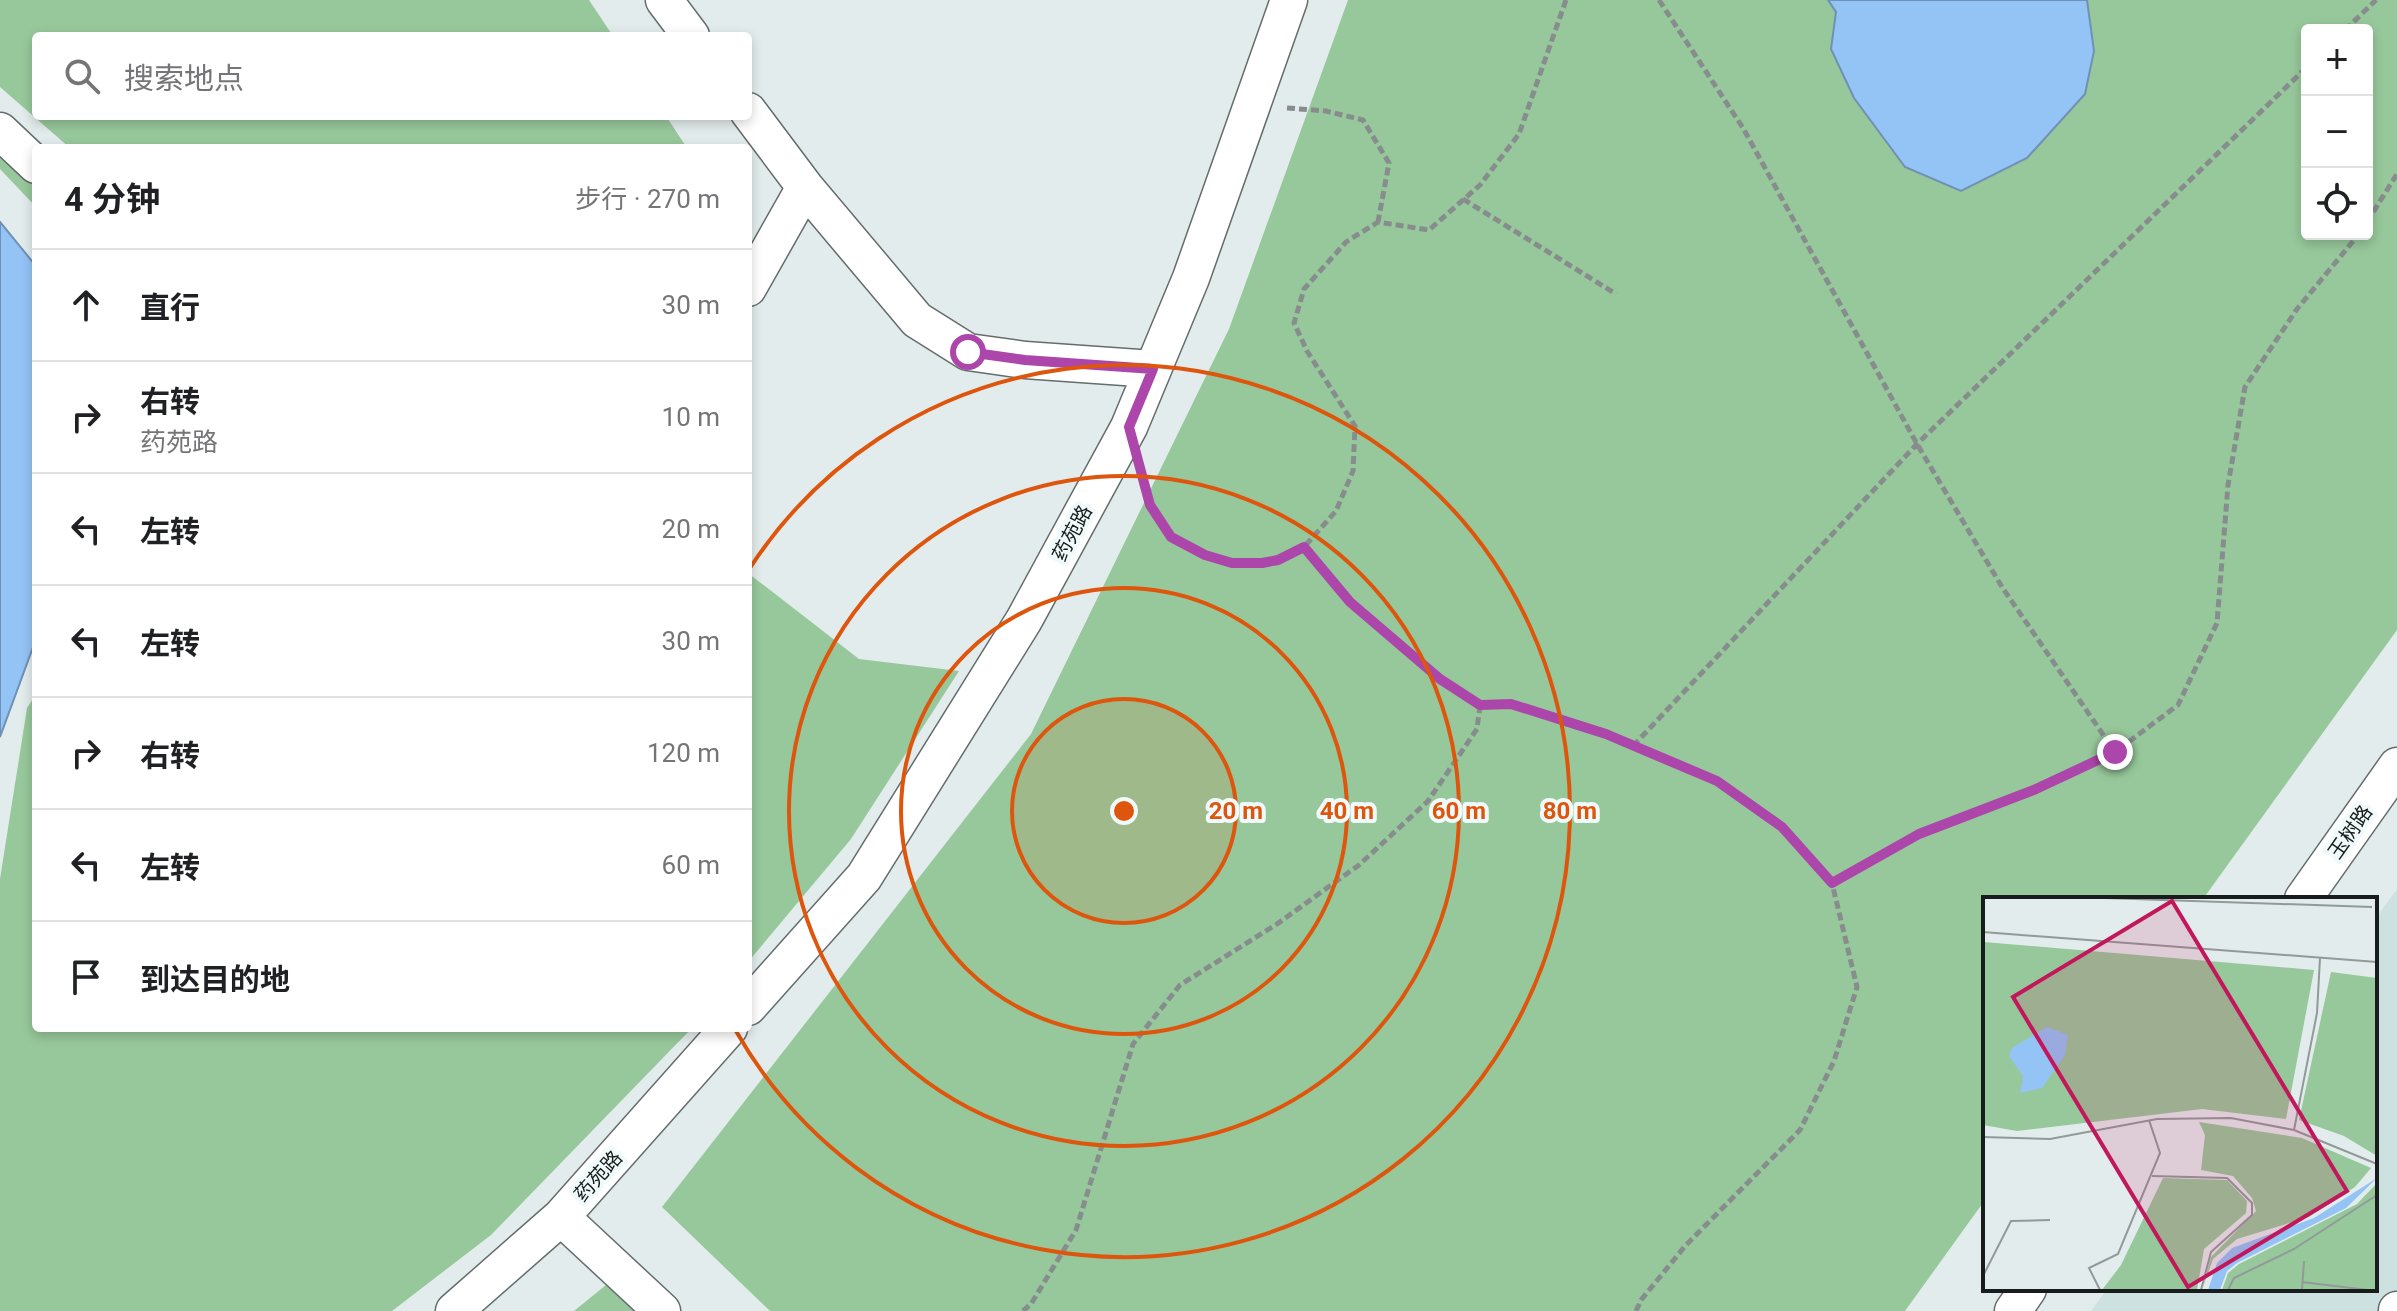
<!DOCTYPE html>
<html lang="zh">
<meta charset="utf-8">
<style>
:root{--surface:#fff;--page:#f6f6f6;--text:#202124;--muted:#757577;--line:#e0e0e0}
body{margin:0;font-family:Roboto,"Noto Sans SC",sans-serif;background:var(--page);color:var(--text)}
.controls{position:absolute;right:24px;top:24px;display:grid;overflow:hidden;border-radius:8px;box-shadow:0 4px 12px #0003}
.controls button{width:72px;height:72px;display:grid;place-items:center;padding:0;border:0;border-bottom:2px solid var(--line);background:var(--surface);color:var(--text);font:40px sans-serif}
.stop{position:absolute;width:24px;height:24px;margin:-18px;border:6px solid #ad46aa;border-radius:50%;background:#fff}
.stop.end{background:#ad46aa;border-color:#fff;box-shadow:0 2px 8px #0008}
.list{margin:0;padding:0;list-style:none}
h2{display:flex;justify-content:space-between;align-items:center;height:104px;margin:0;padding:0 32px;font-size:34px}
h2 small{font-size:26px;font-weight:400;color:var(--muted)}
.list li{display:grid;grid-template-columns:52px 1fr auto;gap:24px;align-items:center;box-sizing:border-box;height:112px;padding:0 32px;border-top:2px solid var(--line)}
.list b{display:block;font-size:30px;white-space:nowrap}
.list p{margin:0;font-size:26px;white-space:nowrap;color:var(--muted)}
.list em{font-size:26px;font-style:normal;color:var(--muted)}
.icon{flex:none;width:44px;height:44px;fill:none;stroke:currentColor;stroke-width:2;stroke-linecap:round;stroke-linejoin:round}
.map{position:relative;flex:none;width:2397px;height:1311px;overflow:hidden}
.search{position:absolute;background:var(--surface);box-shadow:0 4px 12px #0003;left:32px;top:32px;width:720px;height:88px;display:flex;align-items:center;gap:20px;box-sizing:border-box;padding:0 28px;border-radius:8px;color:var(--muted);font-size:30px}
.panel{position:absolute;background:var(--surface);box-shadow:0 4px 12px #0003;left:32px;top:144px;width:720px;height:888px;border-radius:8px}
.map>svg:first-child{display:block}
.built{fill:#cee1e1}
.green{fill:#97c89b;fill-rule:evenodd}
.water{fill:#94c3f5;stroke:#6f91b4;stroke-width:2}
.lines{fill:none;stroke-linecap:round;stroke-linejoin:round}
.minor-casing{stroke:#646c6c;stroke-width:39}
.path{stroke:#878d8d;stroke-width:5;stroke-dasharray:8 4;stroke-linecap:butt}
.minor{stroke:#fff;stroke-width:36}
.route{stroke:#ad46aa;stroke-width:10}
.ring{fill:none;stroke:#de560d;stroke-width:4}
.labels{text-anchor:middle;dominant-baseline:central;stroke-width:8;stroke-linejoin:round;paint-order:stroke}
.street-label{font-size:20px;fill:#191c1c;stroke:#f0fafa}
.inset-road{fill:none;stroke:#929999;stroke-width:2}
.view{fill:#c2185b;fill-opacity:0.15;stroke:#c2185b;stroke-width:4}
.inset-edge{fill:none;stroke:#191c1c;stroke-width:4}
.centre{fill:#de560d;stroke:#f0fafa;stroke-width:4}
.ring-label{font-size:24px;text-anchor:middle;font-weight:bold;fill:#de560d;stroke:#f0fafa;stroke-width:8;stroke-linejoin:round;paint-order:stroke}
</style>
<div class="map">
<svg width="2397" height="1311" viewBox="0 0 2397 1311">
<rect width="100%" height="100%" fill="#e3ecec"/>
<!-- built -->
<path class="built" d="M2397,889V1311H2091L2107,1289H2375V919Z"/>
<!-- green -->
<path class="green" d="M0,0H589L613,36H36V116H666L687,148H70L0,87Z
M1348,0H2397V630L2203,899H1985V1200L1905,1311H770L662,1207L1031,734L1229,329ZM2307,30H2367V234H2307Z
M0,149L36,188V207L0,169Z
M748,573L859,659L959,671L851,839L748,962Z
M36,694V1028H692L491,1235L392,1311H0V879L27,708Z
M606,1285L634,1311H574Z"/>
<!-- water -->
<path class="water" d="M1828,0H2087L2094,51L2085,94L2027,158L1961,191L1905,167L1854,98L1831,49L1836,12Z
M0,222L36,266V639L0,737Z"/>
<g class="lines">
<defs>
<path id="minor" d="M664,0L691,36
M748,111L805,187L917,320L968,352L1025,360L1153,369
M0,131L36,165
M748,288L805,187
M2303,899L2397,766
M748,1007L864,877L1024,620L1129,427L1191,278L1289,0
M561,1217L662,1311
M454,1311L561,1217L729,1028
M2013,1311L2028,1289
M2397,1311V1310"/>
</defs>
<!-- minor casing -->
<use href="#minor" class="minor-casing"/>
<!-- path -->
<path class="path" d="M1566,0L1519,134L1480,185L1429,230L1378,222L1346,242L1304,289L1294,323L1307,351L1355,426L1353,471L1336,511L1304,547L1350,602L1440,679L1480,705L1511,704L1606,734L1717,781L1782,827L1832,883L1919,834L2036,789L2115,752L2178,705L2217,623L2228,485L2245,387L2297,309L2359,234
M1659,0L1743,128L1917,444L2002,587L2115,752
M2345,30L2376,0
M1287,108L1326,111L1363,120L1389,163L1378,222
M1463,199L1616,294
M2367,222L2397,174
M1142,478C1148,499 1155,517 1169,534C1188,557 1248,569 1276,561C1286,558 1295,551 1304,547
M1633,746L1917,444L2307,67
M1023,1311L1031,1304L1076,1230L1133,1044L1180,985L1277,924L1359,865L1428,801L1477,729L1480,706
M1636,1311L1641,1300L1686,1245L1800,1130L1834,1061L1857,987L1832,883"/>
<!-- minor -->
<use href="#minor" class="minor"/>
</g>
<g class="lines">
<!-- route -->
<path class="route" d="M968,352L1025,360L1153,369L1129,427L1150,505L1171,537L1205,555L1232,563H1262L1278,560L1304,547L1350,602L1440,679L1480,705L1511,704L1606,734L1717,781L1782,827L1832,883L1919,834L2036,789L2115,752"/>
</g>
<!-- distance rings -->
<circle cx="1124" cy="811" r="112" fill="#de560d" fill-opacity=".12"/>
<g class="ring">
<circle cx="1124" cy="811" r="112"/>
<circle cx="1124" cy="811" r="223"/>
<circle cx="1124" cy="811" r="335"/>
<path d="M750 568A446 446 0 1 1 736 1031"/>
</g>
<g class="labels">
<!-- street labels -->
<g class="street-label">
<text transform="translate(1072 533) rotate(-62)">药苑路</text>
<text transform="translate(2350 832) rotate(-55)">玉树路</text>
<text transform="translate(598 1176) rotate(-48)">药苑路</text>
</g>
</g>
<!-- overview -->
<g transform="translate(1983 897)">
<rect width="394" height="394" fill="#e3ecec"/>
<path d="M1,45L331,73L303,222L219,212L34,234L0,228ZM348,75L394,81V259L361,239L316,223ZM216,225L319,241L388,271L372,290L326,320L254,342L230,362L219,393L228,360L273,314L269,301L250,279L218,273L222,238ZM180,281L244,283L264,304L263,316L221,352L214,393H119L138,368ZM394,286V393H239L245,376L256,367L374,307Z" fill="#97c89b"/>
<path d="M64,130L85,138L82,158L59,191L37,196L40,179L26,159L29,151ZM394,281L363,311L254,366L244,374L237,393H225L234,366L249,351L331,321Z" fill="#94c3f5"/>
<path class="inset-road" d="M121,1L389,10M0,35L394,65M311,233L334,116L337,61M0,240L67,242L174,222L248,221L311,233L394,267M169,279L244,281L269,306V318L228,355L218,393M0,379L28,324L67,323M319,385L385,393M117,393L106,371L135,357L177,256L166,223M245,393L251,381L311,352L394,298M319,393L321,364"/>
<path class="view" d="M189,4L364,294L205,390L30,100Z"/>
<rect width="394" height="394" class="inset-edge"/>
</g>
<circle cx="1124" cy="811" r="12" class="centre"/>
<g class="ring-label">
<text x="1236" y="819">20 m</text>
<text x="1347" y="819">40 m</text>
<text x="1459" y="819">60 m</text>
<text x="1570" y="819">80 m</text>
</g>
</svg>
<div class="controls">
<button>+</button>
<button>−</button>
<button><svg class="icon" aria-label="locate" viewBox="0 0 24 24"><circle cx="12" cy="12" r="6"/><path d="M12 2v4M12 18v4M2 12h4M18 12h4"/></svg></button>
</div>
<div class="stop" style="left:968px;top:352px"></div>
<div class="stop end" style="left:2115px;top:752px"></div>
<div class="search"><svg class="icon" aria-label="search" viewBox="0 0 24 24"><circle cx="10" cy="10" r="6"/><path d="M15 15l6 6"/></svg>搜索地点</div>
<section class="panel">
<h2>4 分钟<small>步行 · 270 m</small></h2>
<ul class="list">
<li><svg class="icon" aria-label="ahead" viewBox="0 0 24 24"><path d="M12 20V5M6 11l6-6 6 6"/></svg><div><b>直行</b></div><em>30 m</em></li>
<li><svg class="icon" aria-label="right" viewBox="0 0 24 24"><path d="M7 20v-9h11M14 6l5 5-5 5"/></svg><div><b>右转</b><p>药苑路</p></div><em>10 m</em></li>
<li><svg class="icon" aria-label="left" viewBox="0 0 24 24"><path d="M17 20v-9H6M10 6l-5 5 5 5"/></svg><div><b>左转</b></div><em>20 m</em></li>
<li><svg class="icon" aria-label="left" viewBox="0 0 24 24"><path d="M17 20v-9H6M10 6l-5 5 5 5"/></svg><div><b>左转</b></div><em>30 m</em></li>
<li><svg class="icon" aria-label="right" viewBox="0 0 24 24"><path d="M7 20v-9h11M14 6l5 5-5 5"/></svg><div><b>右转</b></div><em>120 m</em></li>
<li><svg class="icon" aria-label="left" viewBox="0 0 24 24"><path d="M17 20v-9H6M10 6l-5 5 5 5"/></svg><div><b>左转</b></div><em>60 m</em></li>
<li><svg class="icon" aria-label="arrive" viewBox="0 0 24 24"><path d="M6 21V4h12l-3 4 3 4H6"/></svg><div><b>到达目的地</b></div></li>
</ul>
</section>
</div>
